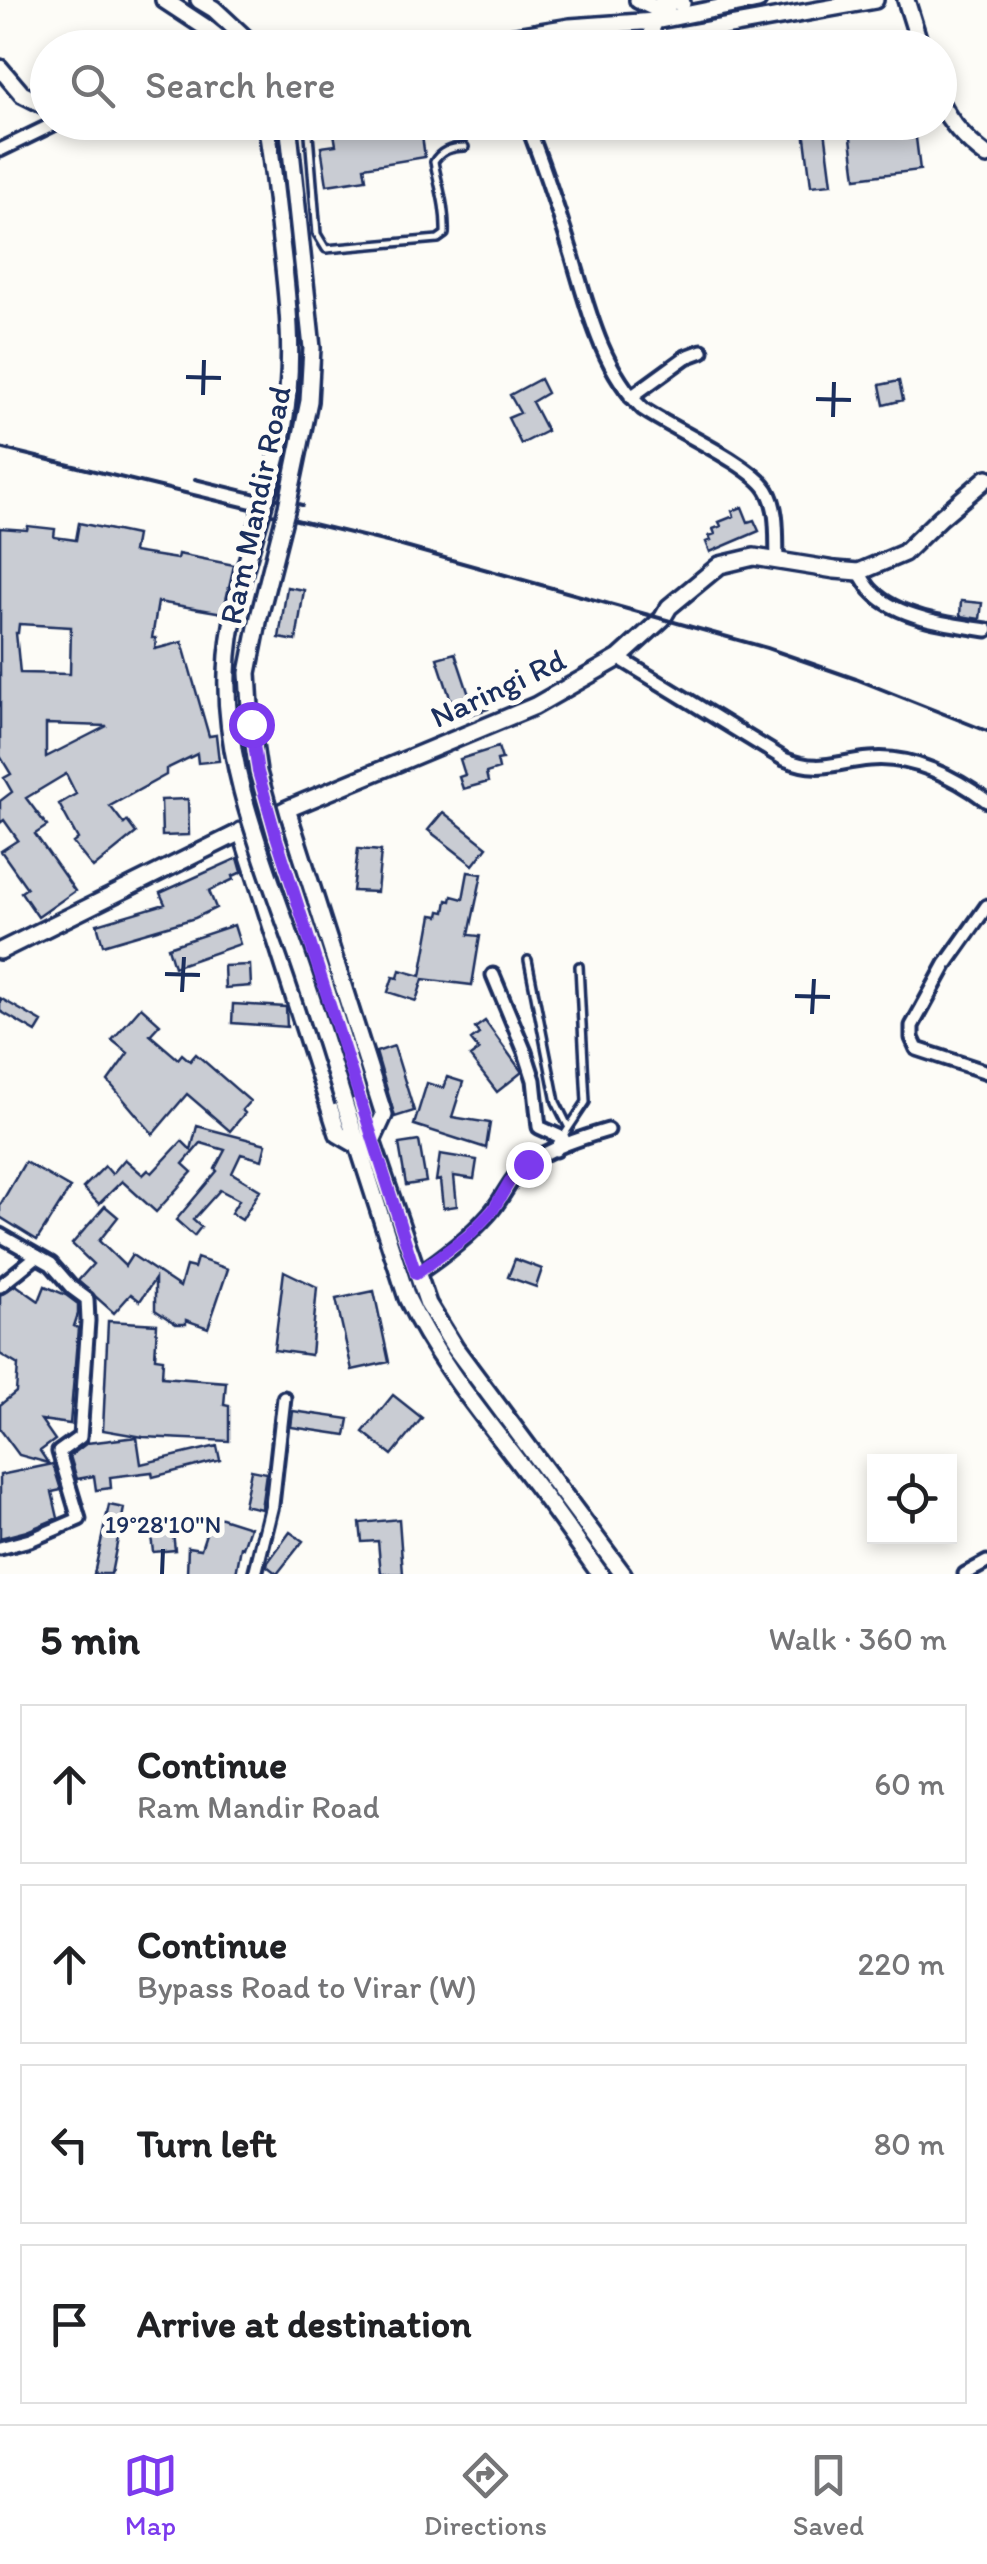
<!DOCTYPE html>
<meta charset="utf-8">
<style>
:root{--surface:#fff;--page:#f2f2f2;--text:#202124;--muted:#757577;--line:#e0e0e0;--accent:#7c3aed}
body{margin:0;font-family:Itim,sans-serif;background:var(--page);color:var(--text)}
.controls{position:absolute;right:30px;bottom:30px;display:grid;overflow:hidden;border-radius:0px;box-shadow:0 5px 15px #0003}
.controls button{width:90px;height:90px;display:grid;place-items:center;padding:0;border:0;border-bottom:2px solid var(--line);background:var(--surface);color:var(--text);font:50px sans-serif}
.stop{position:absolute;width:30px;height:30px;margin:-22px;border:8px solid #7c3aed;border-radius:50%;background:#fff}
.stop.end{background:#7c3aed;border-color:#fff;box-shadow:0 2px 10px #0008}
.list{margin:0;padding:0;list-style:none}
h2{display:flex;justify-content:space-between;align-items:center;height:130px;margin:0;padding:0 40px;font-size:42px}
h2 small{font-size:32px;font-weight:400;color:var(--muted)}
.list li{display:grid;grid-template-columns:65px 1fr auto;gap:30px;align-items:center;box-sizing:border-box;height:160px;margin:0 20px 20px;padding:0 20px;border:2px solid var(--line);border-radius:0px}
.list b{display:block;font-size:38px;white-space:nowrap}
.list p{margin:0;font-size:32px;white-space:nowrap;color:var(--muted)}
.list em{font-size:32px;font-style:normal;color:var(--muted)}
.icon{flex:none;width:55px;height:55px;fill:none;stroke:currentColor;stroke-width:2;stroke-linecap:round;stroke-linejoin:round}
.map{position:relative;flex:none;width:987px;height:1574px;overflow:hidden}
.search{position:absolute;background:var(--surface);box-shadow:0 5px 15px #0003;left:30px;right:30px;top:30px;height:110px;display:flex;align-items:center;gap:25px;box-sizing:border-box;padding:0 35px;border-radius:55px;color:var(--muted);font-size:38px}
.sheet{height:850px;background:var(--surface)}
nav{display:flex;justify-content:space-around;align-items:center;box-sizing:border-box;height:140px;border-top:2px solid var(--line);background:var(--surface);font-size:28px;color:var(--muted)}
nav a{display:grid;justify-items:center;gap:5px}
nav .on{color:var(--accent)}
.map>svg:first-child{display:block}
.building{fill:#c9ccd3;stroke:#1b2f5e;stroke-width:2.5;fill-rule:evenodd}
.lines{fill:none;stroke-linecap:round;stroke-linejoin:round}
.lane-casing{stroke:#1b2f5e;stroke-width:12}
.street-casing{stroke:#1b2f5e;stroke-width:19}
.secondary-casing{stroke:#1b2f5e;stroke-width:22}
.lane{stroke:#fdfcf7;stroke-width:5}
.street{stroke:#fdfcf7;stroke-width:11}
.secondary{stroke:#fdfcf7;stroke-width:15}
.rail{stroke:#1b2f5e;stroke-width:4}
.secondary-bridge-casing{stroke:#1b2f5e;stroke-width:22;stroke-linecap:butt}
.secondary-bridge{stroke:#fdfcf7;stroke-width:15}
.route{stroke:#7c3aed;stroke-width:12}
.ticks{fill:none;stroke:#1b2f5e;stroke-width:4}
.labels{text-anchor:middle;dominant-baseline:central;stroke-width:10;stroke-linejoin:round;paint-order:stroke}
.street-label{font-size:32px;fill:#1b2f5e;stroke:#fdfcf7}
.ticks-label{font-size:25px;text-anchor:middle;fill:#1b2f5e;stroke:#fdfcf7;stroke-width:10;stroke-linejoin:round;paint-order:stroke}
</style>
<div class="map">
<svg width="987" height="1574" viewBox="0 0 987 1574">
<rect width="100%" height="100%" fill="#fdfcf7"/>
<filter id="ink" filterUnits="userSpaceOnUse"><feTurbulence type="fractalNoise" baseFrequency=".01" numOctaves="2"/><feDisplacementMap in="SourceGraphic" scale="20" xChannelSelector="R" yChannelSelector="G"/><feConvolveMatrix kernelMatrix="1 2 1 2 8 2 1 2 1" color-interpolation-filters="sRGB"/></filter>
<g filter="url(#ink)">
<!-- building -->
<path class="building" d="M398,122H420L425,157L364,167L366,179L327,185L321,147L336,145L334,133Z
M803,122H824L832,184L811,186Z
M849,122H914L920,170L856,178Z
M540,379L547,393L532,402L547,431L521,444L508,418L520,413L510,395Z
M899,381L903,400L884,405L880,385Z
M742,507L748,522L754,520L759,531L710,552L706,542L711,540L709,536L715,534L713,529L721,526L719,522L734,516L732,511Z
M79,523L136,535L133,552L177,559L178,554L234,565L223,613L158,602L152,638H156L155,649L182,642L209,736L216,735L219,761L198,763L197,754L166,769V775L110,806L124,824L127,821L136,833L93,868L73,843L78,839L59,804L76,794L66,774L26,798L47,826L35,834L75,891L38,917L21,892L27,888L1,851L18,840L4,820L0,823V801L12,792L4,778L11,774L0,756V528L27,530L28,526L55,529L54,537L76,540ZM19,624L71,627L70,674L20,673L16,633H18ZM46,724L107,726L46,757Z
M287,587L304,590L296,641L279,638Z
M961,601L982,603L980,619L960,616Z
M455,653L470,698L483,694L488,709L457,719L437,658Z
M498,747L502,759L497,760L499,769L486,773L488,782L463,789L459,777L465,775L460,759Z
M188,799L189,835L162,836L161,800Z
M443,812L487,847L473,865L428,830Z
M358,849L381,851L377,892L353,891Z
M238,858L242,872L233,876L234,879L209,891L216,908L195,918L103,945L97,924L165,904L160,893Z
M468,872L482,874L469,935L480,936L472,985L423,979L416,1001L388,992L393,977L398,978L400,970L421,976L432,915L439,916L440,911L445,912L447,900L451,901L452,896L463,899Z
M234,925L240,944L174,967L168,947Z
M250,965L251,986L225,988L224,966Z
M0,998L42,1022L36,1032L0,1011Z
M233,1004L286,1007L287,1027L232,1023Z
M141,1007L160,1024L150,1035L178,1059L182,1054L190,1061L196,1054L250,1101L242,1110L245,1113L230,1131L187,1094L153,1134L108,1081L128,1053L112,1040Z
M485,1021L522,1072L497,1092L470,1057L479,1050L471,1040L479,1034L475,1028Z
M394,1046L414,1111L395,1117L376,1052Z
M447,1077L463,1082L452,1117L490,1123L486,1148L414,1125L427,1083L443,1088Z
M197,1126L266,1144L262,1160L241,1154L232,1173L260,1190L242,1220L231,1213L239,1200L220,1190L193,1220L201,1227L194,1236L176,1220L217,1171L215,1169L225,1150L201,1143L183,1164L192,1172L156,1212L122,1181L99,1204L83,1188L105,1166L112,1174L125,1159L143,1175L148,1170L152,1173L182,1141L191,1150Z
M419,1141L426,1182L406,1185L399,1144Z
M440,1154L477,1160L474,1179L454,1176L457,1206L443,1208L440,1180L436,1181Z
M25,1162L70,1188L37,1240L0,1217V1205Z
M105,1206L118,1217L99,1241L125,1266L132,1255L180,1287L186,1266L194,1268L197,1258L228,1269L208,1328L186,1320V1324H176L155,1310V1279L140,1301L131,1294L114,1313L78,1281L93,1264L72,1244Z
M515,1259L542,1269L536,1287L508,1277Z
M284,1271L317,1287L311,1355L274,1350Z
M16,1285L39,1301L45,1286L66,1295L78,1304V1314L74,1326L78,1328L70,1424L41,1420L55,1440L40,1451L48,1463L19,1455L0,1429V1405L16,1392L18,1365L0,1354V1295Z
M374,1291L389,1362L352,1370L336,1299Z
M108,1321L157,1324L155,1358L163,1359L162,1377L226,1382L224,1405L229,1406V1441L143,1437L103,1430Z
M393,1395L422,1418L392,1455L363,1432Z
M293,1411L349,1419L346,1435L291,1427Z
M137,1437L141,1464L217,1446L220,1460L153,1477L152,1472L110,1477L111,1488L96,1490L94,1476L77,1479L70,1456L87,1443Z
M53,1464L61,1490L52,1492L58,1518L27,1531L0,1538V1475Z
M251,1470L266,1473L261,1509L244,1505Z
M109,1505L124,1508L111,1574H94Z
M212,1515L250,1527L243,1548L241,1547L236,1574H187L188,1547L201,1549Z
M399,1519L403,1574H381L378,1541L362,1542L360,1523Z
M172,1524L175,1550L153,1552L150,1527Z
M290,1532L303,1541L277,1574L267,1566L268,1562Z"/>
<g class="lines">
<defs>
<path id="lane" d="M308,122L317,234L326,249L438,239L445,234C446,208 439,187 434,162C441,150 452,147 465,147
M528,960L556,1102L568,1126
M564,1135L586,1102L579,966"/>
<path id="street" d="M526,122C544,166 558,210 572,255C588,309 602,369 643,409C672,429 751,464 767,490C779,509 776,539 777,560
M0,150L58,122
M631,397L686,357L702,351
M859,572C863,578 867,587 873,592C897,618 953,625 987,630
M619,658L784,759C821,774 834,762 870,759C911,755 955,777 987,801
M987,906L946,964L912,1026V1038L917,1049L987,1072
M493,975L525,1052L534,1080L539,1127L563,1138L556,1150
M0,1235L51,1264L72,1288L87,1299L88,1321L80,1437L59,1452L79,1519L30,1540L0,1548
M416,1275C443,1257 468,1238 489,1214C504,1198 509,1178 528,1164C550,1148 581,1138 608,1130
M0,1286L37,1256
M255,1574L272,1505L284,1398
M965,1574L987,1562"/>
<path id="secondary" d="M164,0L205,27L231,48
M199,0L214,9L256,48
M638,0L659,10L667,11
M672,0L682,3
M906,0L921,48
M652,28L663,0
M443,48L570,27L655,21L758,0
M607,48L875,0
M0,68L22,94L48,107
M940,102C950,123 968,142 987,156
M287,809L384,1115L372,1141
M241,831L338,1134L357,1145
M276,836L342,1037L372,1141L428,1304L455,1348L623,1574
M0,951L287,809L535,706L619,658L662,619L669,607L720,565L754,557L835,570L859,572L904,553L940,518L987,478
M344,1102L407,1298C439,1365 487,1420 531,1479C555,1510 577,1542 600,1574"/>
</defs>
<!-- lane casing -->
<use href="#lane" class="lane-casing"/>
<!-- street casing -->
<use href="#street" class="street-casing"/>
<!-- secondary casing -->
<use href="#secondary" class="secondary-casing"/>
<!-- lane -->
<use href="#lane" class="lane"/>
<!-- street -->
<use href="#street" class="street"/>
<!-- secondary -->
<use href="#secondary" class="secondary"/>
<!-- rail -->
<path class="rail" d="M0,448L391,543L767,648L856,679L987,731
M195,479L302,505"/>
<defs>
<path id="secondary-bridge" d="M266,122C273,165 277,207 282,250C289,310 294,363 284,423C270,505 229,589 227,673C224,763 261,853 290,936C310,991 327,1046 344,1102
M276,836L258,772L251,724L248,673L259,617L287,507L309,401L312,348L288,122"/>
</defs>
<!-- secondary-bridge casing -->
<use href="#secondary-bridge" class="secondary-bridge-casing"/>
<!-- secondary-bridge -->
<use href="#secondary-bridge" class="secondary-bridge"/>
</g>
</g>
<g class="lines" filter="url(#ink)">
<!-- route -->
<path class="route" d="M251,724L258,772L276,836L416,1274L469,1235L493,1210L510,1181L528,1164"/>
</g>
<!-- ticks -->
<path class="ticks" d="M186,377L221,378M203,395L204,360M816,399L851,400M833,417L834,382M165,974L200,975M182,992L184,957M795,996L830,997M812,1014L814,979M162,1574L163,1549"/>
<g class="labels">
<!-- street labels -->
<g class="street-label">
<text transform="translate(255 505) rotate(-78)">Ram Mandir Road</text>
<text transform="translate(498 688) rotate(-25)">Naringi Rd</text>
</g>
</g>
<g class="ticks-label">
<text x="163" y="1533">19°28'10"N</text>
</g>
</svg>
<div class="controls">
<button><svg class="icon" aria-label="locate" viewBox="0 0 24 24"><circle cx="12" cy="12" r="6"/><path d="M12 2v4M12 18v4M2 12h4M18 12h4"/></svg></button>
</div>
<div class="stop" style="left:251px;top:724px"></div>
<div class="stop end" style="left:528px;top:1164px"></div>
<div class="search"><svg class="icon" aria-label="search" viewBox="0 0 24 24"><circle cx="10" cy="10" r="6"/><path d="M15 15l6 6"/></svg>Search here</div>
</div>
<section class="sheet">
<h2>5 min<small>Walk · 360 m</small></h2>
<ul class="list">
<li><svg class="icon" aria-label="ahead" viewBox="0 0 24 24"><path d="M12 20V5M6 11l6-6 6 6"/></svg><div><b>Continue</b><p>Ram Mandir Road</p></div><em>60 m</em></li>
<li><svg class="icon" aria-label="ahead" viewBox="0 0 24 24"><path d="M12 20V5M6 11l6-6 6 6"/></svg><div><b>Continue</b><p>Bypass Road to Virar (W)</p></div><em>220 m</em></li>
<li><svg class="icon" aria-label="left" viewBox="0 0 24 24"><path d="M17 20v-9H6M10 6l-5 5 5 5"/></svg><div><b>Turn left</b></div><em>80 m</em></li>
<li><svg class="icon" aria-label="arrive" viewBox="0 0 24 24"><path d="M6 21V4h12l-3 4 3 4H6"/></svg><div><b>Arrive at destination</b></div></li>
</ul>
</section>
<nav>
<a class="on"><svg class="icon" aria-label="map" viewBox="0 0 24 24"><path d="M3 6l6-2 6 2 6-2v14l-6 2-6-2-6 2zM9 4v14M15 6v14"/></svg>Map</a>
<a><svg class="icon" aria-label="directions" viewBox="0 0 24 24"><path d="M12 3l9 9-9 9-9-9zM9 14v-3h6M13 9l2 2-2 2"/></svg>Directions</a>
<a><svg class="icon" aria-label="saved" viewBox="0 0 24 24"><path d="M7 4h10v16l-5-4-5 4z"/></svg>Saved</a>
</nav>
